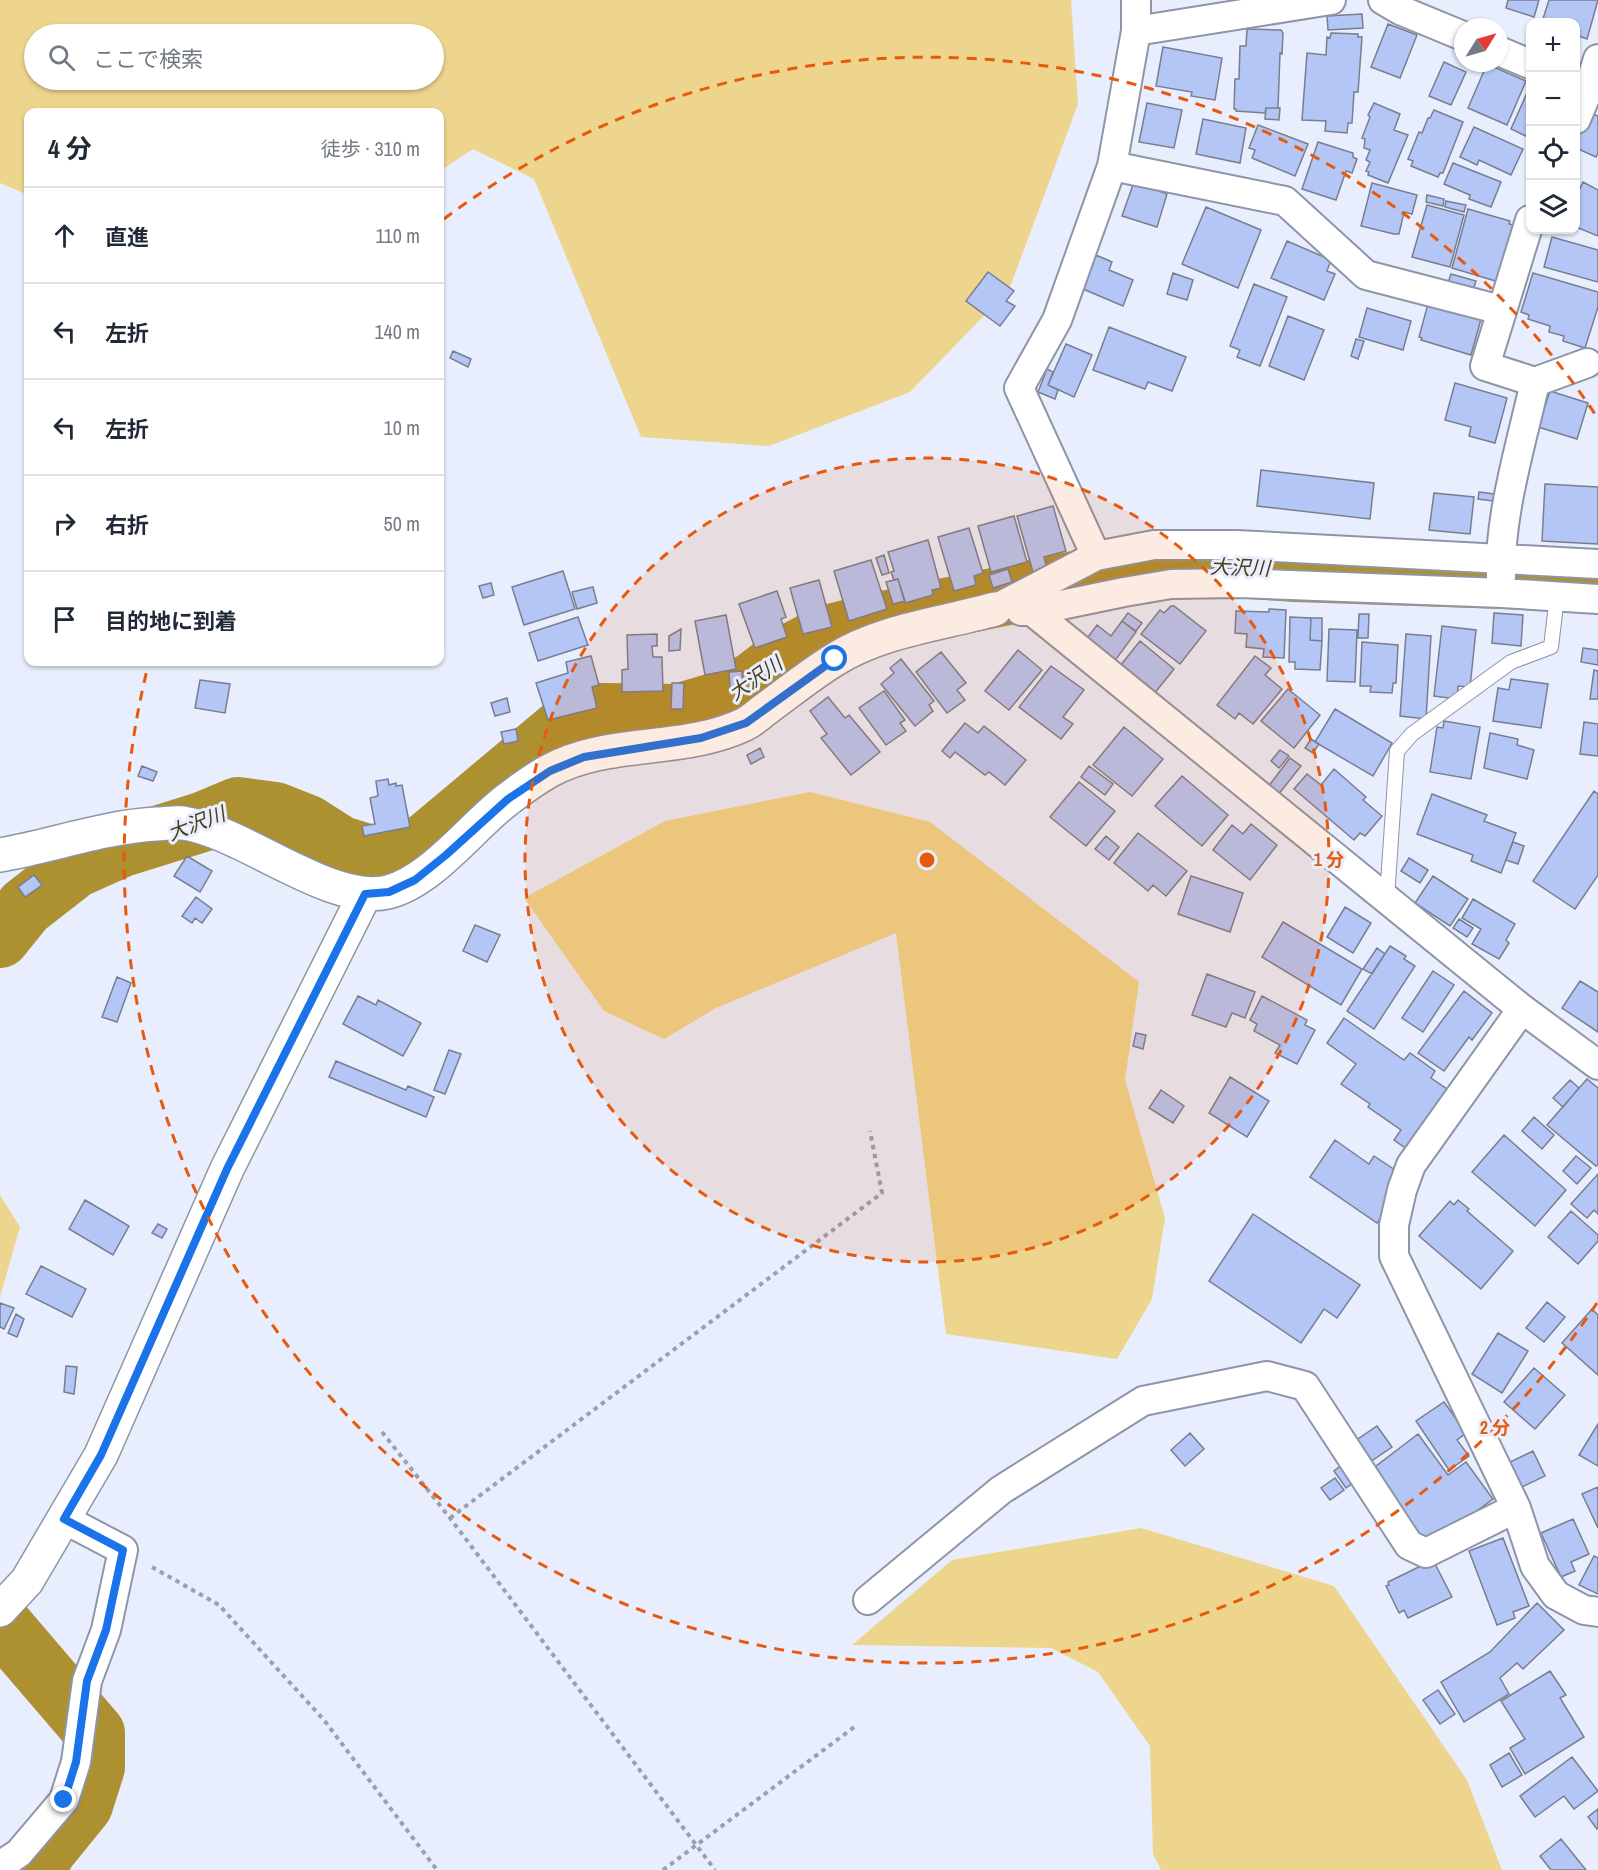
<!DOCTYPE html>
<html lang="ja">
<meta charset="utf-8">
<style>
:root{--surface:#fff;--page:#f6f6f7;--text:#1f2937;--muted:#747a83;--line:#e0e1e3}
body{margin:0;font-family:"Archivo Narrow","Noto Sans JP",sans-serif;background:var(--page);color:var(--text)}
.controls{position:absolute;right:18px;top:18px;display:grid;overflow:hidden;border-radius:12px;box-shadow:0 2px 4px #0004}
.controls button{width:54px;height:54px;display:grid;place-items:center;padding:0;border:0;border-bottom:2px solid var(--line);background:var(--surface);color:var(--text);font:30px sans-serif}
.compass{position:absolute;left:1454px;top:18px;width:54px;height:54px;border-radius:50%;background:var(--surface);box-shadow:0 2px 4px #0004;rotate:53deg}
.stop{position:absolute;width:18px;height:18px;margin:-14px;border:4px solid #1a73e8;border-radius:50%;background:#fff}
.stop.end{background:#1a73e8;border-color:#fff;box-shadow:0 2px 6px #0008}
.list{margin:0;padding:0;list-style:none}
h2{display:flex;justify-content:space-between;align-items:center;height:78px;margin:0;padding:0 24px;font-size:26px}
h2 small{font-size:20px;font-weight:400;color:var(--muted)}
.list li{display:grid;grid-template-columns:39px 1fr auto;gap:18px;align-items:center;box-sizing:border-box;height:96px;padding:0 24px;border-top:2px solid var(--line)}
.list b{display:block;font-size:22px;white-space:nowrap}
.list em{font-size:20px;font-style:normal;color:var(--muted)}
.icon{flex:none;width:33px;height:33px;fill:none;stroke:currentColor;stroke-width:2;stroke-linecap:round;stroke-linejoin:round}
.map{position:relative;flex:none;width:1598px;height:1870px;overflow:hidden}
.search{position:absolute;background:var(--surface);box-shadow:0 2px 4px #0004;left:24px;top:24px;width:420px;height:66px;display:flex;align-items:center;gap:15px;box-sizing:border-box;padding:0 21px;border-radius:33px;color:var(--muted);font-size:22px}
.panel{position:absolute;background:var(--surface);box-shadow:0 2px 4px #0004;left:24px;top:108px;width:420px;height:558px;border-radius:12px}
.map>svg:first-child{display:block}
.green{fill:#edd58e;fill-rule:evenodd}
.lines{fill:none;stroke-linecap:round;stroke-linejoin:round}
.river{stroke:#ad902f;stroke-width:60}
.building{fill:#b4c6f6;stroke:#787e8f;stroke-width:1.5}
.service-casing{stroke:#8e95a7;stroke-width:16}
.minor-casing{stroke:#8e95a7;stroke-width:32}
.tertiary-casing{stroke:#8e95a7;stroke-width:36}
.path{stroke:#9ba0ac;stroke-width:4;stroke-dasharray:4.5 4.5;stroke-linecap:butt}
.service{stroke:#fff;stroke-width:14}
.minor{stroke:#fff;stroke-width:28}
.tertiary{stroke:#fff;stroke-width:33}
.route{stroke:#1a73e8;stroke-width:8}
.ring{fill:none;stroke:#e8590c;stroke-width:3;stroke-dasharray:10 8}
.labels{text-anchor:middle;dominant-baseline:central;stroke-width:6;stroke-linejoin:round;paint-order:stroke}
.water-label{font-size:20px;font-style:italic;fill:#4b3e17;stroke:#e8eefe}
.centre{fill:#e8590c;stroke:#e8eefe;stroke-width:3}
.ring-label{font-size:18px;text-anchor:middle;font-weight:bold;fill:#e8590c;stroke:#e8eefe;stroke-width:6;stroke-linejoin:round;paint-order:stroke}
</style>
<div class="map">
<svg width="1598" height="1870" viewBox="0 0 1598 1870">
<rect width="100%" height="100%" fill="#e8eefe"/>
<!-- green -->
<path class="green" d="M0,0H1071L1078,104L1009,290L910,392L769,446L641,437L534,179L473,149L440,171V112H28V195L0,183ZM34,34H434V80H34Z
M810,792L930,822L1139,982L1125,1080L1165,1218L1152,1299L1117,1359L946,1334L896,933L716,1008L664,1039L604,1011L524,898L665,821Z
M0,1195L20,1227L0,1297Z
M1141,1528L1334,1586L1467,1780L1502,1870H1161L1153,1854L1150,1746L1098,1672L1051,1648L852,1645L952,1560Z"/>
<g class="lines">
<!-- river -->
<path class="river" d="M0,938L25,907L75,868L122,847L202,822L238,807L275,812L308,825L341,846L387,860L427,842L564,727L601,713L677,714L724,700L757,679L790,654L826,635L878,622L1118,572L1197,565L1296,572L1598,582
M0,1622L95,1733V1767L83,1805L48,1848L34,1870"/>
</g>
<!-- building -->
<path class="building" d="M1508,0H1539L1534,17L1506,8Z
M1549,0H1598L1587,39L1576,35V22H1542Z
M1362,14L1363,28L1328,30L1327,16Z
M1388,24L1417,35L1400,78L1371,67Z
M1247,29L1281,30L1283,33L1282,54L1280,53L1278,108H1266L1265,113L1236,111V109H1234L1235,79H1239L1240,46H1246Z
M1331,33L1358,34V37H1362L1358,92H1354L1352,123H1348L1347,133L1325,131L1326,121L1302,120L1307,53L1326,55L1327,37L1330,38Z
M1163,47L1222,58L1215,100L1191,96L1192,92L1156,86Z
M1444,62L1466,72L1451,105L1429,96Z
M1487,64L1526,81L1507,125L1468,108Z
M1530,86V138L1511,129Z
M1147,103L1182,110L1174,148L1139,142Z
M1374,103L1400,114L1394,130L1408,135L1388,183L1368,175L1369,172L1366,171L1370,162L1366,160L1370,150L1364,148L1365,139L1362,138L1370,117L1368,115Z
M1266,108H1280L1279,120L1265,119Z
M1434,110L1463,122L1443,173H1440L1438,177L1411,166L1413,161L1408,159L1419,132L1422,133L1428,118H1430Z
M1589,112L1598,116V153L1596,157L1576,148V143Z
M1203,119L1246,128L1240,163L1196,154Z
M1258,125L1308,144L1295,176L1252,158L1255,150L1249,148Z
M1474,127L1523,149L1511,175L1479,160L1477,165L1460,157Z
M1318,142L1353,153V157L1357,159L1352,173L1346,171L1336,200L1302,189Z
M1453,163L1501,182L1491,207L1469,199L1470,195L1444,184Z
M1134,182L1167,194L1157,227L1122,216Z
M1583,182L1598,190V236L1576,227V197Z
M1372,183L1417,195L1412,214L1404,212L1399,234H1394L1361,226Z
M1427,195L1444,199L1443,206L1426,202Z
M1446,201L1466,205L1464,212L1445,207Z
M1427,205L1464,215L1450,267L1412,257Z
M1206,207L1261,230L1238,288L1182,264Z
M1468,209L1510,221L1509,224L1514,225L1499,282L1452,268Z
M1552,237L1598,250V282L1544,267Z
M1287,241L1331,260L1327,271L1335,274L1324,300L1271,278Z
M1096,255L1112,262L1109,270L1133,280L1123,306L1083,289Z
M988,272L1014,291L1006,301L1015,306L1000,326L966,301Z
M1173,273L1193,280L1187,300L1167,294Z
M1533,273L1598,292V307L1585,348L1563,341L1564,336L1549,332L1550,326L1528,319L1529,315L1521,312Z
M1451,274L1476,281L1473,290L1448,283Z
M1254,284L1287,297L1260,366L1237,357L1240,350L1230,346Z
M1428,304L1481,319L1471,355L1421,340L1422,338L1419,337Z
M1367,308L1411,321L1403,350L1359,337Z
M1288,316L1324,330L1304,380L1269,366Z
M1109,327L1186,357L1172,391L1148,382L1145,389L1093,370Z
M1356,339L1364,341L1358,359L1351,356Z
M1066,344L1092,355L1074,397L1048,385Z
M453,351L471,359L468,367L450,358Z
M1047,369L1053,372L1048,385L1058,390L1055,399L1038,392Z
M1455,383L1507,398L1495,443L1469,436L1471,427L1445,420Z
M1550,391L1588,403L1577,439L1538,427Z
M1261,470L1374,483L1370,519L1257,506Z
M1545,484L1598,487V544L1542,541Z
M1479,492L1494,494L1493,501L1478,499Z
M1434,493L1474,497L1470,534L1429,530Z
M1053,506L1066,551L1044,557L1047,568L1033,572L1017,516Z
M1014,516L1027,562L991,572L978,526Z
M969,528L983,573L974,576L976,585L954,591L938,537Z
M928,540L941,588L932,590L933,595L905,603L898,579L894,580L891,572L894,571L888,552Z
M884,555L889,573L882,575L876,558Z
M871,560L887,609L849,621L834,571Z
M1008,569L1012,582L993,588L989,575Z
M563,571L575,609L524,625L512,587Z
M898,579L905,601L893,604L886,582Z
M819,580L832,627L803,634L790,588Z
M491,583L494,595L483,598L479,586Z
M593,587L597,603L577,609L572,592Z
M777,591L786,617L781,619L787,637L755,648L739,604Z
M1171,606H1174L1206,631L1180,664L1141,634L1160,610L1164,613Z
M1269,609L1286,610L1284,658L1263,657L1264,649L1246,647L1247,634L1235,633L1236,611L1269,612Z
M1128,613L1142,623L1136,631L1122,621Z
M1494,613L1523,615L1521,646L1492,643Z
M1359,614H1369L1368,638H1358Z
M726,615L736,669L705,675L695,621Z
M578,617L588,645L538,661L529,633Z
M1290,617L1311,618L1310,640L1322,641L1320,670L1295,669V662H1289Z
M1311,618H1322V641L1310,640Z
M1122,621L1136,632L1111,666L1082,645L1097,625L1111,636Z
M1442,626L1476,630L1470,687L1458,686L1457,699L1434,696Z
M681,629L680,650L669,651V636Z
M1329,629L1357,630L1355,682L1327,681Z
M657,634V646H652L653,657H662L663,691L622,692V670L628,669L627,635Z
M1406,634L1431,636L1426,719L1400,716Z
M1140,641L1174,669L1154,694L1120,666Z
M1362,642L1398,645L1396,683H1393L1392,693L1370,692L1371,686H1360Z
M1583,648L1598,650V665L1581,662Z
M1018,650L1042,670L1009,710L985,691Z
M941,652L966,683L957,690L965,700L947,713L916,672Z
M591,656L599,685L592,687L597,708L548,720L536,683L568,673L566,662Z
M1255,656L1271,668L1265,675L1282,689L1253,724L1239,713L1235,719L1217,705Z
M901,659L934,701L929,705L933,711L915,726L881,684L894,673L890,668Z
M1051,666L1084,690L1063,717L1073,724L1061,739L1019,707Z
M1594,670L1598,671V699H1590Z
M742,671L743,688H730L729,672Z
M1511,679L1548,684L1541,728L1493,721L1498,688L1509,690Z
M200,680L230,684L225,713L195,708Z
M672,683H684L683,709H671Z
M1288,689L1320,715L1294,748L1261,721Z
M884,691L905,720L900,723L906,731L886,745L859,708Z
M828,697L845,718L849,715L880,752L851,775L821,738L827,734L810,711Z
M507,698L510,712L495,716L491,703Z
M1335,709L1392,743L1373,776L1315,742Z
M1444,721L1480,727L1471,779L1430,772L1437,727L1443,728Z
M1584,722L1598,724V756L1580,754Z
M965,723L978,733L984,726L1026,760L1005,785L989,772L985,775L955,752L950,758L942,751Z
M1124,727L1163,759L1132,796L1093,765Z
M516,729L518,741L504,744L501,732Z
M1490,733L1518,739L1517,745L1534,750L1527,779L1484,768Z
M1311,739L1319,744L1313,753L1305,748Z
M760,748L764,757L751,764L747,755Z
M1280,750L1289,756L1279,768L1271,761Z
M1290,758L1301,766L1274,800L1264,792Z
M142,766L157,772L153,781L138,776Z
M1089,766L1113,784L1105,795L1081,777Z
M1334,769L1366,797L1363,800L1382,816L1365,836L1360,833L1354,840L1294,789L1307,774L1321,785Z
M1182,776L1228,815L1202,846L1155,806Z
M388,779L389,785L396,783V786L402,785L410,827L364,836L362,826L375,824L370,798L378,796L376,781Z
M1079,782L1115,811L1086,846L1050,817Z
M1594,791L1598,794V875L1575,909L1533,881Z
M1432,794L1487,815L1484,821L1516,833L1501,873L1471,861L1473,855L1417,834Z
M1251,824L1277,845L1250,880L1213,850L1232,825L1243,834Z
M1138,833L1187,871L1166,896L1153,885L1148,891L1114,863Z
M1106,836L1119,847L1109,860L1095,849Z
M1513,842L1524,846L1518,864L1506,860Z
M187,856L212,871L200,892L174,876Z
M1409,858L1428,870L1420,883L1401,871Z
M34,875L42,885L25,897L18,887Z
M1191,876L1243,893L1230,932L1178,914Z
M1433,876L1468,899L1450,926L1415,903Z
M196,897L212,909L202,923L195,918L192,923L182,916Z
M1473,899L1515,924L1506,940L1509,943L1499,959L1472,944L1481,929L1462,918Z
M1345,907L1371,923L1353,953L1327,937Z
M1459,919L1473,928L1467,937L1453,928Z
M1283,922L1362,969L1341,1005L1262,957Z
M475,925L500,935L487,962L463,951Z
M1390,946L1406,956L1404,959L1415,966L1374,1029L1347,1011Z
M1377,948L1385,954L1372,974L1363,969Z
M1433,971L1454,985L1423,1032L1402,1018Z
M1207,974L1255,992L1245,1018L1232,1013L1226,1027L1192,1015Z
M117,977L131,983L117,1022L102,1017Z
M1580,981L1598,992V1032L1562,1008Z
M1464,991L1492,1013L1472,1040L1469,1037L1444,1071L1418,1053Z
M358,996L376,1005L378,1000L421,1023L403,1056L343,1024Z
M1262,996L1307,1020L1305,1025L1315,1030L1297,1064L1275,1053L1280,1045L1254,1031L1257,1024L1250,1020Z
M1344,1018L1404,1060L1410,1053L1435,1071L1431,1078L1447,1089L1443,1094L1449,1098L1411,1152L1394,1140L1401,1130L1368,1107L1370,1104L1341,1084L1356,1064L1327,1043Z
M1136,1033L1146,1035L1143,1049L1133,1046Z
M449,1050L461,1054L445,1094L434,1090Z
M336,1061L406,1090L408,1086L434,1097L426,1117L329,1077Z
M1230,1077L1269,1101L1247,1137L1209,1113Z
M1587,1079L1598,1088V1165L1596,1166L1547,1125Z
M1570,1080L1579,1088L1563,1107L1553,1098Z
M1161,1090L1184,1106L1173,1123L1149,1108Z
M1534,1117L1554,1135L1542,1149L1522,1131Z
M1504,1135L1566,1190L1535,1226L1472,1172Z
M1335,1140L1369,1164L1374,1156L1398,1172L1396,1183L1385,1199L1391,1203L1377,1223L1310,1177Z
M1576,1156L1591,1168L1577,1184L1563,1171Z
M1598,1174V1214L1594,1210L1587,1218L1571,1204Z
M85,1200L129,1226L113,1255L69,1229Z
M1458,1200L1469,1209L1467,1211L1513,1251L1481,1289L1419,1236L1450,1201L1454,1205Z
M1571,1211L1598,1235V1241L1578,1264L1548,1237Z
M1253,1214L1360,1285L1337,1318L1324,1309L1301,1343L1209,1281Z
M158,1224L167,1229L162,1238L152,1233Z
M41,1266L86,1289L72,1317L26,1294Z
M1547,1302L1565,1317L1544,1342L1526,1328Z
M0,1303L14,1308L4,1329L0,1327Z
M1592,1309L1598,1315V1375L1562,1343Z
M16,1314L24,1319L17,1337L8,1333Z
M1498,1333L1528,1351L1502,1393L1472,1374Z
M66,1366L77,1367L74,1394L64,1392Z
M1534,1368L1565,1395L1535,1429L1504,1402Z
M1444,1402L1466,1433L1457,1440L1469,1456L1449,1470L1416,1421Z
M1598,1424V1466L1579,1455Z
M1377,1426L1392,1447L1370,1462L1355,1441Z
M1190,1433L1204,1449L1185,1466L1171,1450Z
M1418,1434L1448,1475L1466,1462L1493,1499L1428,1547L1371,1470Z
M1533,1451L1545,1476L1522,1487L1510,1462Z
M1347,1461L1360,1478L1346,1488L1334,1471Z
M1335,1478L1344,1490L1330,1500L1321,1488Z
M1598,1487V1528L1582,1494Z
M1573,1519L1589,1554L1571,1562L1575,1571L1561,1577L1541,1533Z
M1503,1538L1529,1606L1513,1612L1515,1618L1497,1625L1469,1551Z
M1594,1556L1598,1558V1594L1579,1585Z
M1433,1560L1452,1597L1408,1618L1404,1610L1399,1613L1386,1586L1389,1585L1388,1582Z
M1537,1603L1564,1630L1523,1669L1517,1663L1500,1678L1509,1694L1464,1722L1441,1682L1490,1652Z
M1550,1671L1566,1695L1560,1698L1584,1737L1525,1774L1510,1748L1525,1739L1501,1701Z
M1438,1690L1455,1714L1440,1724L1423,1700Z
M1509,1753L1522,1775L1502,1787L1490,1765Z
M1572,1757L1598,1791L1574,1809L1564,1796L1535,1817L1520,1796Z
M1598,1809V1828L1597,1829L1588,1817Z
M1561,1839L1586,1870H1551L1540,1856Z"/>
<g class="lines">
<defs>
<path id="service" d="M1387,898L1397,751L1412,734L1511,662L1551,647L1557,596"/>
<path id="minor" d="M1383,0L1400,10L1463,36
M1136,31L1331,0
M1499,51L1530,64
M1576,119L1589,88L1598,59
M1112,166L1285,201L1366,275L1501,310
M1530,220L1485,366L1535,382L1587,363
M1096,556L1019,388L1057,320L1112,166L1136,31V0
M1501,576C1499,515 1522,441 1535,382
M995,609L1096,556L1154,545H1236L1598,564
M1021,611H1032L1124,592L1171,584L1239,583L1502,593L1598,599
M1032,611L1522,1009L1598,1065
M1522,1009L1411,1165L1402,1190L1394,1225V1256L1516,1508L1535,1566L1556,1595L1584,1610L1598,1612
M868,1600L1001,1490L1143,1401L1267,1376L1305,1386L1409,1545L1426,1553L1516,1508
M0,1866L19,1853L64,1800L76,1762L87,1681L106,1630L123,1550L64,1519"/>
<path id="tertiary" d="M0,855C52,846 103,827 156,824C164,824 174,822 183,823C245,832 330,906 388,892C432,881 472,826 508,799C521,789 535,779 549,771C609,738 683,754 745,724C753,720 760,713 767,708C789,692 811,674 834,660C881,630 942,624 995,609
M0,1610L27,1581L101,1455L227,1169L365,894"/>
</defs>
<!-- service casing -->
<use href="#service" class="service-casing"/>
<!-- minor casing -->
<use href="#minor" class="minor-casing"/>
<!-- tertiary casing -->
<use href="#tertiary" class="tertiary-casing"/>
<!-- path -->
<path class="path" d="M382,1432L450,1518L715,1870
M450,1518L882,1193L870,1131
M152,1567L219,1605L324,1720L437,1870
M663,1870L857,1725"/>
<!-- service -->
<use href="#service" class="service"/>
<!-- minor -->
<use href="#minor" class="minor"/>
<!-- tertiary -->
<use href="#tertiary" class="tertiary"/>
</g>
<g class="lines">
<!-- route -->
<path class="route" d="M64,1800L76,1762L87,1681L106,1630L123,1550L64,1519L101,1455L227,1169L365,894L389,892L415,880L446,855L508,799L550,771L584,757L701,738L746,723L835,659"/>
</g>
<!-- distance rings -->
<circle cx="927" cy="860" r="402" fill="#e8590c" fill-opacity=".12"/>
<g class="ring">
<circle cx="927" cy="860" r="402"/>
<path d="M1597 1303A803 803 0 0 1 148 666M444 219A803 803 0 0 1 1597 417"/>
</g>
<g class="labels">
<!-- water labels -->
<g class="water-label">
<text transform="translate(1240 567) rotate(2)">大沢川</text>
<text transform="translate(755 678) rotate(-35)">大沢川</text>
<text transform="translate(196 823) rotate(-21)">大沢川</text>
</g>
</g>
<circle cx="927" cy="860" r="9" class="centre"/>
<g class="ring-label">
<text x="1329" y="866">1 分</text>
<text x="1495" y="1434">2 分</text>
</g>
</svg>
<div class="controls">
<button>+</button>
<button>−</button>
<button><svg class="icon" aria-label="locate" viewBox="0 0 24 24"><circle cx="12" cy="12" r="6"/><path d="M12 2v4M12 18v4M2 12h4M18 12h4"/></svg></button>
<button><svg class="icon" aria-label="layers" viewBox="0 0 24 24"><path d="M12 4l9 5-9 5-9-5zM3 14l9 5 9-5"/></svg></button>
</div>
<svg class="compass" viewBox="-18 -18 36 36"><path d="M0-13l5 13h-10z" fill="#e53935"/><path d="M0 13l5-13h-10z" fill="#747a83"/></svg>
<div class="stop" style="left:835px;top:659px"></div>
<div class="stop end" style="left:64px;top:1800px"></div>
<div class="search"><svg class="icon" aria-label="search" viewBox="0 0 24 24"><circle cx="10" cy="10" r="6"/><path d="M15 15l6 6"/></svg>ここで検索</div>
<section class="panel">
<h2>4 分<small>徒歩 · 310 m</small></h2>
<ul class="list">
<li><svg class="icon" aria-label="ahead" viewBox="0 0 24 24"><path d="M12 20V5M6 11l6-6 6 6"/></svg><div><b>直進</b></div><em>110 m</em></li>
<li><svg class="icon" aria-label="left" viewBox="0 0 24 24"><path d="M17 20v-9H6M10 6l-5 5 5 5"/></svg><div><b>左折</b></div><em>140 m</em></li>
<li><svg class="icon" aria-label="left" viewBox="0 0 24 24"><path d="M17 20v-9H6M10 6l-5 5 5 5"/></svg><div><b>左折</b></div><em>10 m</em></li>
<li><svg class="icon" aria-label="right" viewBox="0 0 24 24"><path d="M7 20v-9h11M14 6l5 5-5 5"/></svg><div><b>右折</b></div><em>50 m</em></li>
<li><svg class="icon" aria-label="arrive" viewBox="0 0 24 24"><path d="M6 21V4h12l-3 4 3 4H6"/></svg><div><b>目的地に到着</b></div></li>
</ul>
</section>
</div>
